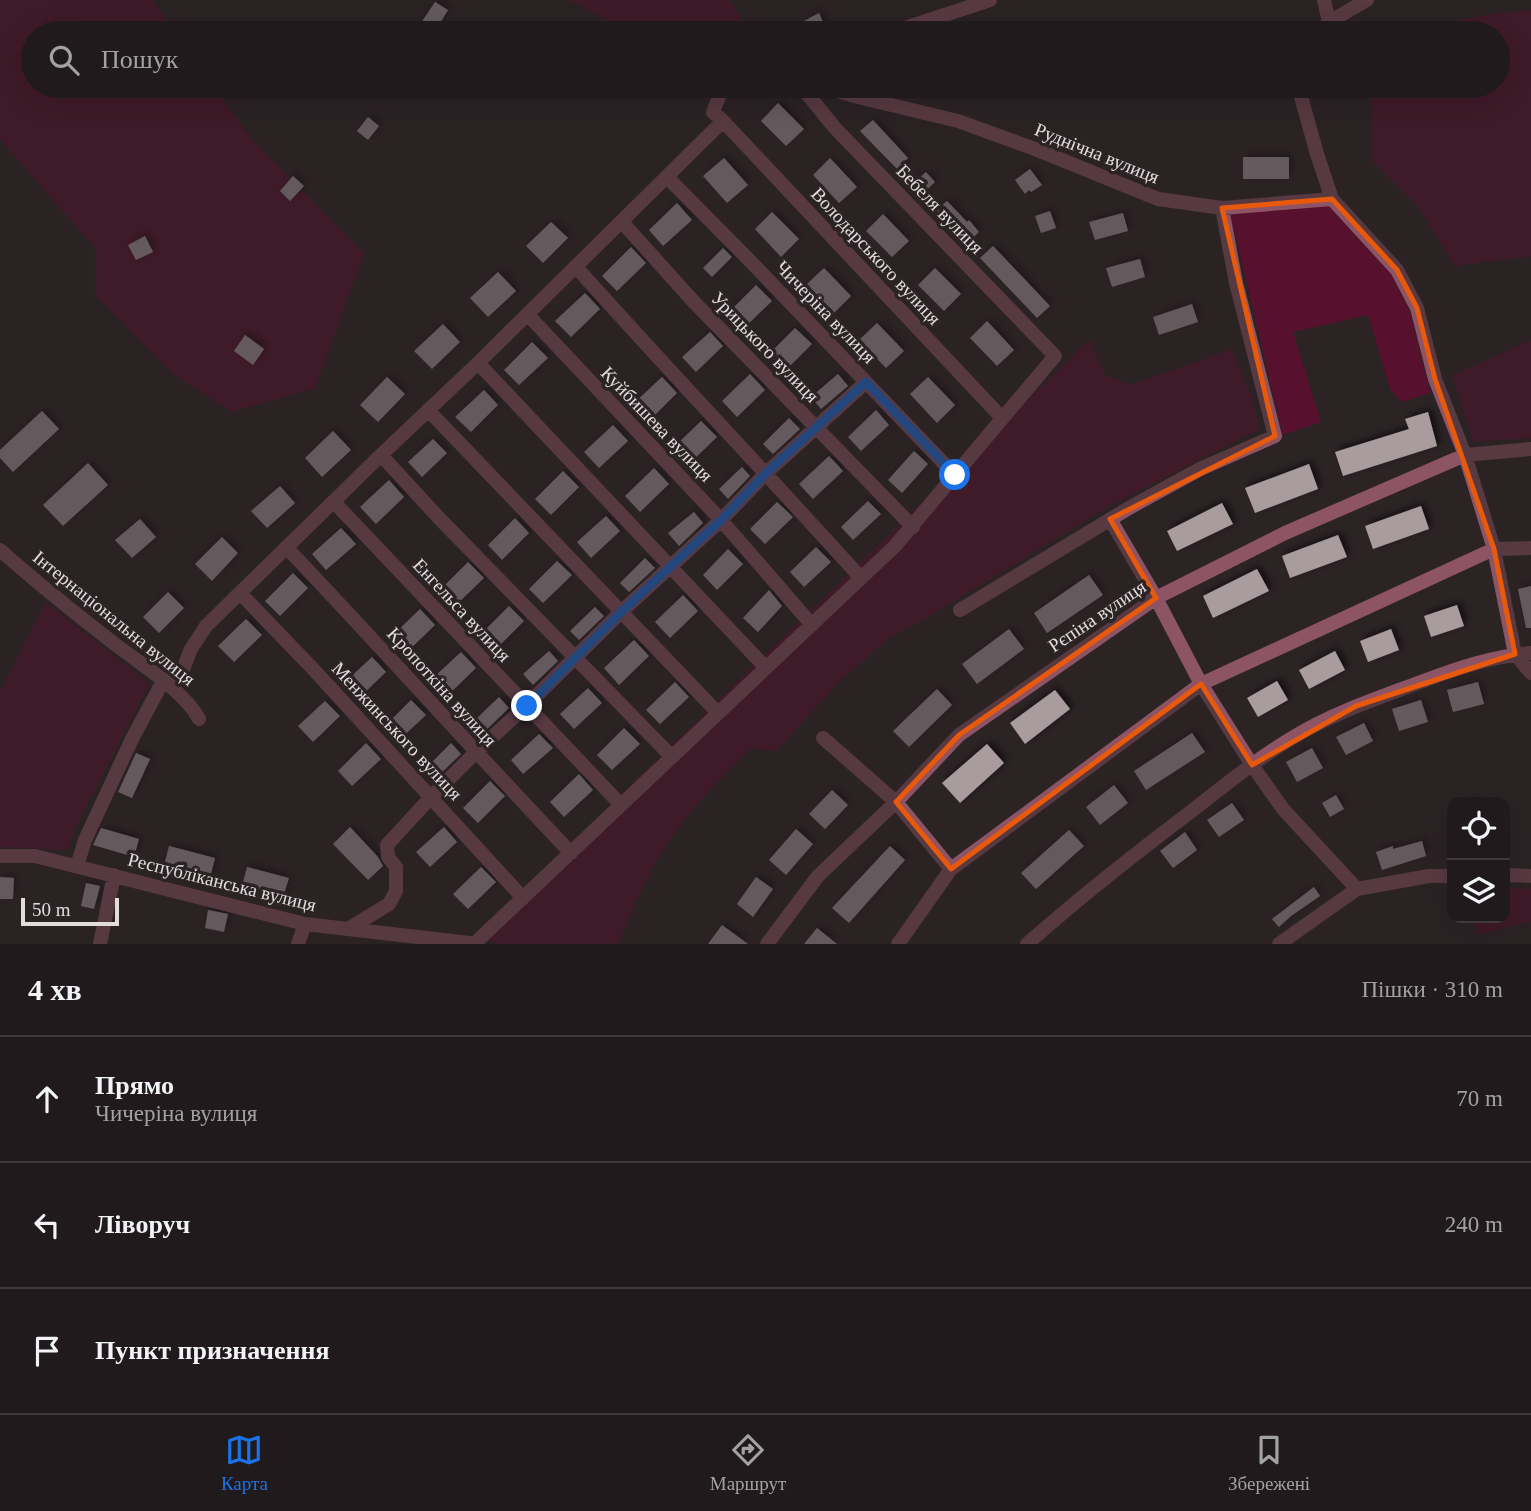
<!DOCTYPE html>
<html lang="uk">
<meta charset="utf-8">
<style>
:root{--surface:#211a1c;--page:#292325;--text:#f1f3f6;--muted:#a2a1a3;--line:#3e383b;--accent:#1a73e8}
body{margin:0;font-family:"Times New Roman",serif;background:var(--page);color:var(--text)}
.controls{position:absolute;right:21px;bottom:21px;display:grid;overflow:hidden;border-radius:14px;box-shadow:0 7px 28px #0002}
.controls button{width:63px;height:63px;display:grid;place-items:center;padding:0;border:0;border-bottom:2px solid var(--line);background:var(--surface);color:var(--text);font:35px sans-serif}
.scale{position:absolute;left:21px;bottom:18px;width:98px;box-sizing:border-box;padding-left:7px;border:4px solid #e2dcdd;border-top:0;font-size:19px;line-height:24px;white-space:nowrap;color:#e2dcdd;-webkit-text-stroke:5px #2c2325;paint-order:stroke}
.stop{position:absolute;width:21px;height:21px;margin:-16px;border:5px solid #1a73e8;border-radius:50%;background:#fff}
.stop.end{background:#1a73e8;border-color:#fff;box-shadow:0 2px 7px #0008}
.list{margin:0;padding:0;list-style:none}
h2{display:flex;justify-content:space-between;align-items:center;height:91px;margin:0;padding:0 28px;font-size:30px}
h2 small{font-size:23px;font-weight:400;color:var(--muted)}
.list li{display:grid;grid-template-columns:46px 1fr auto;gap:21px;align-items:center;box-sizing:border-box;height:126px;padding:0 28px;border-top:2px solid var(--line)}
.list b{display:block;font-size:26px;white-space:nowrap}
.list p{margin:0;font-size:23px;white-space:nowrap;color:var(--muted)}
.list em{font-size:23px;font-style:normal;color:var(--muted)}
.icon{flex:none;width:38px;height:38px;fill:none;stroke:currentColor;stroke-width:2;stroke-linecap:round;stroke-linejoin:round}
.map{position:relative;flex:none;width:1531px;height:944px;overflow:hidden}
.search{position:absolute;background:var(--surface);box-shadow:0 7px 28px #0002;left:21px;right:21px;top:21px;height:77px;display:flex;align-items:center;gap:18px;box-sizing:border-box;padding:0 24px;border-radius:38px;color:var(--muted);font-size:26px}
.sheet{height:469px;background:var(--surface)}
nav{display:flex;justify-content:space-around;align-items:center;box-sizing:border-box;height:98px;border-top:2px solid var(--line);background:var(--surface);font-size:19px;color:var(--muted)}
nav a{display:grid;justify-items:center;gap:4px}
nav .on{color:var(--accent)}
.map>svg:first-child{display:block}
.green{fill:#57112e}
.building{fill:#a89c9f;filter:url(#shadow)}
.lines{fill:none;stroke-linecap:round;stroke-linejoin:round}
.minor{stroke:#8d5465;stroke-width:14}
.route{stroke:#1a73e8;stroke-width:9}
.marked{fill:none;stroke:#e8590c;stroke-width:5;stroke-linejoin:round}
.labels{text-anchor:middle;dominant-baseline:central;stroke-width:7;stroke-linejoin:round;paint-order:stroke}
.street-label{font-size:19px;fill:#e2dcdd;stroke:#2c2325}
</style>
<div class="map">
<svg width="1531" height="944" viewBox="0 0 1531 944">
<defs>
<filter id="shadow"><feDropShadow dx="3.5" dy="-3.5" stdDeviation="3.5" flood-color="#0009"/></filter>
</defs>
<rect width="100%" height="100%" fill="#2c2325"/>
<!-- green -->
<path class="green" d="M0,0H152L176,33H33V86H213L250,137L364,254L315,388L232,412L172,373L95,295V248L0,139Z
M570,0H731L747,33H633Z
M1531,10V256L1455,266L1417,205L1371,159V86H1498V33H1396V32L1486,15Z
M1328,205L1391,274L1410,312L1430,393L1402,402L1390,389L1368,315L1293,332L1321,422L1283,435L1230,213Z
M1089,340L1105,375L1131,385L1232,349L1251,394L1259,429L1106,508L926,618L889,638L838,683L776,751L751,748C721,778 688,810 666,846C646,877 632,910 618,944H498L477,935Z
M1531,340V438L1473,442L1452,376Z
M46,602L149,684L75,828L68,850L0,847V691Z
M1505,888L1531,889V921L1478,935L1473,918H1505Z"/>
<!-- building -->
<path class="building" d="M435,2L448,10L434,33H423L417,29Z
M819,13L826,29L818,33H810L804,21Z
M778,103L804,129L786,146L761,121Z
M368,117L379,126L368,140L357,131Z
M873,120L908,158L897,169L860,131Z
M1243,157H1289V179H1243Z
M724,158L748,185L727,203L703,176Z
M830,158L857,187L839,203L813,175Z
M1030,169L1042,185L1031,192L1029,190L1025,194L1015,180Z
M926,172L935,182L920,196L910,186Z
M293,176L304,186L290,201L280,191Z
M947,201L967,222L969,220L979,232L967,243L945,218L944,220L936,211Z
M677,203L692,220L663,246L649,230Z
M1050,211L1056,228L1041,233L1035,216Z
M772,212L799,239L781,257L755,229Z
M1123,213L1128,231L1095,240L1089,222Z
M883,214L909,241L892,257L866,231Z
M551,222L568,238L543,263L526,246Z
M145,236L153,252L136,260L128,245Z
M993,246L1050,306L1037,318L980,258Z
M631,247L646,263L617,291L602,276Z
M723,248L732,257L712,277L703,268Z
M1140,259L1145,277L1112,287L1106,268Z
M824,268L851,296L834,313L807,284Z
M935,268L961,294L944,311L918,285Z
M498,272L516,291L488,317L470,298Z
M756,285L772,301L742,330L727,314Z
M585,293L600,309L571,337L555,321Z
M1192,304L1198,322L1159,335L1153,317Z
M987,321L1014,350L997,366L970,338Z
M877,323L904,351L886,368L859,340Z
M443,324L460,342L432,369L414,351Z
M795,328L812,344L784,372L768,355Z
M710,332L723,346L696,372L682,357Z
M245,335L264,349L253,365L234,351Z
M532,342L548,358L519,385L504,370Z
M750,374L765,390L737,417L722,401Z
M838,374L848,386L821,409L811,397Z
M387,377L405,394L378,422L360,405Z
M662,377L677,393L649,421L633,404Z
M928,377L955,405L937,423L910,394Z
M484,390L498,405L471,432L455,417Z
M876,410L889,425L861,451L848,437Z
M42,411L59,429L13,472L0,458V450Z
M1428,412L1437,446L1343,476L1335,452L1409,429L1405,419Z
M789,418L800,429L773,454L763,444Z
M701,421L717,437L689,464L673,448Z
M613,425L628,441L599,468L584,452Z
M333,431L351,450L322,477L305,458Z
M433,439L447,453L422,477L408,462Z
M914,451L928,464L902,493L888,480Z
M829,456L843,471L813,499L799,484Z
M88,463L108,485L63,526L43,505Z
M1309,464L1318,489L1255,513L1245,488Z
M742,467L750,476L728,499L719,489Z
M654,468L669,484L640,512L625,496Z
M563,471L579,487L551,515L535,499Z
M389,480L404,497L376,524L360,507Z
M280,486L295,503L267,528L251,511Z
M868,501L881,514L853,540L841,527Z
M777,502L793,517L765,544L750,529Z
M1222,503L1233,524L1177,551L1167,531Z
M1421,506L1429,529L1373,549L1365,526Z
M694,512L703,523L679,546L668,533Z
M606,516L620,531L591,558L577,542Z
M515,518L529,533L502,560L488,545Z
M140,519L156,537L132,558L115,540Z
M341,528L356,544L326,570L312,554Z
M1338,535L1347,557L1290,578L1282,556Z
M222,537L238,553L212,581L195,564Z
M816,547L831,562L804,587L790,572Z
M728,549L743,564L717,590L703,575Z
M645,558L655,568L629,592L620,583Z
M557,561L572,575L543,603L529,589Z
M468,562L484,578L455,606L440,590Z
M1257,569L1269,591L1213,618L1203,596Z
M293,573L308,588L280,616L265,601Z
M1089,575L1103,595L1047,633L1034,613Z
M1531,586V628H1526L1518,589Z
M769,590L782,606L758,632L743,618Z
M168,592L184,608L159,633L143,617Z
M683,595L698,611L670,638L655,622Z
M1457,605L1464,626L1431,637L1424,616Z
M509,606L524,621L496,649L481,634Z
M595,607L604,616L579,640L570,631Z
M420,609L435,625L406,653L390,638Z
M246,619L262,635L234,662L218,646Z
M1009,629L1024,649L977,684L962,664Z
M1391,629L1399,650L1368,662L1360,641Z
M634,640L649,656L619,685L604,668Z
M549,651L558,661L533,685L523,674Z
M1335,651L1345,670L1309,689L1299,670Z
M461,652L476,668L448,695L433,678Z
M372,657L386,672L359,698L344,683Z
M1277,681L1288,700L1258,717L1247,698Z
M675,682L689,697L660,724L646,710Z
M1478,682L1484,704L1453,712L1447,690Z
M588,688L602,703L574,729L560,714Z
M937,689L952,705L909,747L893,731Z
M1055,690L1070,709L1025,744L1010,723Z
M499,697L509,708L484,732L474,721Z
M411,700L426,715L398,741L384,727Z
M1421,700L1428,722L1399,731L1392,709Z
M325,701L340,716L313,742L298,726Z
M1364,723L1373,741L1346,755L1336,737Z
M624,728L640,744L612,770L597,755Z
M1192,733L1205,752L1146,790L1134,771Z
M539,734L553,748L523,774L511,760Z
M366,743L381,759L352,786L338,771Z
M451,743L461,754L437,777L427,767Z
M987,744L1004,763L960,803L942,783Z
M1312,748L1323,768L1297,782L1286,762Z
M136,753L150,759L132,798L118,792Z
M579,774L593,790L564,817L550,802Z
M490,781L505,796L478,823L463,808Z
M1114,785L1128,803L1100,825L1086,807Z
M832,790L848,805L825,829L809,814Z
M1336,795L1344,809L1330,817L1322,803Z
M1232,803L1244,820L1219,837L1207,820Z
M350,827L378,857L383,866L368,880L333,844Z
M444,827L457,842L430,867L416,852Z
M101,828L139,839L134,857L93,845Z
M796,829L813,844L786,875L769,860Z
M1069,830L1084,846L1036,889L1021,873Z
M1185,832L1197,850L1173,868L1160,851Z
M1422,841L1426,856L1382,870L1376,852L1393,846V849Z
M169,846L215,858L210,878L164,866Z
M890,846L905,860L849,923L832,908Z
M247,867L289,878L283,897L242,886Z
M481,867L496,882L468,909L453,894Z
M0,877L14,878L13,899H0Z
M756,877L773,889L753,917L737,904Z
M86,883L100,886L94,909L81,906Z
M1314,887L1320,896L1291,916L1279,927L1272,919Z
M208,910L228,914L224,932L205,928Z
M722,925L748,944H708Z
M817,928L837,944H804Z"/>
<g class="lines">
<!-- minor -->
<path class="minor" d="M1329,22L1367,0
M890,33L990,0
M1318,33L1329,22L1324,0
M820,86L858,97L958,121L1035,149L1158,199L1222,208L1332,199L1317,154L1298,86
M723,121L1002,418
M667,177L756,267L955,475
M1332,199L1397,270L1417,308L1435,379L1465,455L1494,549L1515,654L1531,673
M622,222L693,301L913,527
M576,267C670,372 767,474 861,578
M528,315L721,520L812,625
M478,363L766,668
M428,410L718,713
M381,455L438,517L672,757
M334,502L621,805
M1110,519L1156,598L1201,684L1252,765L1283,809L1357,889
M286,547C382,648 475,752 571,853
M0,550C37,583 76,614 116,645C141,664 185,692 199,719
M240,593L315,671L523,898
M960,610L1129,508L1200,469L1275,436L1236,283L1222,208
M823,738L896,802L951,869
M0,856H35L305,924L478,944
M77,866L85,840L132,739L163,681L182,672L191,649L206,626L381,455L478,363L723,121L713,112L721,92L728,86
M1505,875L1531,876
M348,929L389,904L396,891V867L388,857L387,845L432,796L475,753L526,706L621,612L721,520L766,473L866,382
M100,944L114,875
M298,944L305,924
M474,944L895,546L1055,356L834,127L801,86
M767,944L818,876L896,802L959,735L1156,598L1285,533L1465,455L1531,449
M898,944L951,869L1201,684L1494,549L1531,548
M1027,944C1080,897 1136,853 1193,810C1225,785 1257,759 1292,738C1331,714 1375,699 1418,683C1455,669 1492,656 1531,653
M1279,944L1357,889L1429,876H1452"/>
</g>
<g class="lines">
<!-- route -->
<path class="route" d="M527,706L621,612L721,520L766,473L866,382L955,475"/>
</g>
<!-- marked area -->
<path d="M0 0H1531V944H0ZM1332,199L1397,270L1417,308L1435,379L1494,549L1515,654L1356,706L1252,765L1201,684L951,869L896,802L959,735L1156,598L1110,519L1275,436L1222,208Z" fill="#2c2325" fill-opacity=".55" fill-rule="evenodd"/>
<path class="marked" d="M1332,199L1397,270L1417,308L1435,379L1494,549L1515,654L1356,706L1252,765L1201,684L951,869L896,802L959,735L1156,598L1110,519L1275,436L1222,208Z"/>
<g class="labels">
<!-- street labels -->
<g class="street-label">
<text transform="translate(1097 153) rotate(22)">Руднічна вулиця</text>
<text transform="translate(940 209) rotate(46)">Бебеля вулиця</text>
<text transform="translate(876 256) rotate(47)">Володарського вулиця</text>
<text transform="translate(826 312) rotate(46)">Чичеріна вулиця</text>
<text transform="translate(765 347) rotate(46)">Урицького вулиця</text>
<text transform="translate(657 424) rotate(46)">Куйбишева вулиця</text>
<text transform="translate(462 610) rotate(47)">Енгельса вулиця</text>
<text transform="translate(1097 616) rotate(-34)">Рєпіна вулиця</text>
<text transform="translate(114 618) rotate(39)">Інтернаціональна вулиця</text>
<text transform="translate(442 687) rotate(48)">Кропоткіна вулиця</text>
<text transform="translate(397 731) rotate(47)">Менжинського вулиця</text>
<text transform="translate(222 882) rotate(14)">Республіканська вулиця</text>
</g>
</g>
</svg>
<div class="controls">
<button><svg class="icon" aria-label="locate" viewBox="0 0 24 24"><circle cx="12" cy="12" r="6"/><path d="M12 2v4M12 18v4M2 12h4M18 12h4"/></svg></button>
<button><svg class="icon" aria-label="layers" viewBox="0 0 24 24"><path d="M12 4l9 5-9 5-9-5zM3 14l9 5 9-5"/></svg></button>
</div>
<div class="scale">50 m</div>
<div class="stop" style="left:955px;top:475px"></div>
<div class="stop end" style="left:527px;top:706px"></div>
<div class="search"><svg class="icon" aria-label="search" viewBox="0 0 24 24"><circle cx="10" cy="10" r="6"/><path d="M15 15l6 6"/></svg>Пошук</div>
</div>
<section class="sheet">
<h2>4 хв<small>Пішки · 310 m</small></h2>
<ul class="list">
<li><svg class="icon" aria-label="ahead" viewBox="0 0 24 24"><path d="M12 20V5M6 11l6-6 6 6"/></svg><div><b>Прямо</b><p>Чичеріна вулиця</p></div><em>70 m</em></li>
<li><svg class="icon" aria-label="left" viewBox="0 0 24 24"><path d="M17 20v-9H6M10 6l-5 5 5 5"/></svg><div><b>Ліворуч</b></div><em>240 m</em></li>
<li><svg class="icon" aria-label="arrive" viewBox="0 0 24 24"><path d="M6 21V4h12l-3 4 3 4H6"/></svg><div><b>Пункт призначення</b></div></li>
</ul>
</section>
<nav>
<a class="on"><svg class="icon" aria-label="map" viewBox="0 0 24 24"><path d="M3 6l6-2 6 2 6-2v14l-6 2-6-2-6 2zM9 4v14M15 6v14"/></svg>Карта</a>
<a><svg class="icon" aria-label="directions" viewBox="0 0 24 24"><path d="M12 3l9 9-9 9-9-9zM9 14v-3h6M13 9l2 2-2 2"/></svg>Маршрут</a>
<a><svg class="icon" aria-label="saved" viewBox="0 0 24 24"><path d="M7 4h10v16l-5-4-5 4z"/></svg>Збережені</a>
</nav>
